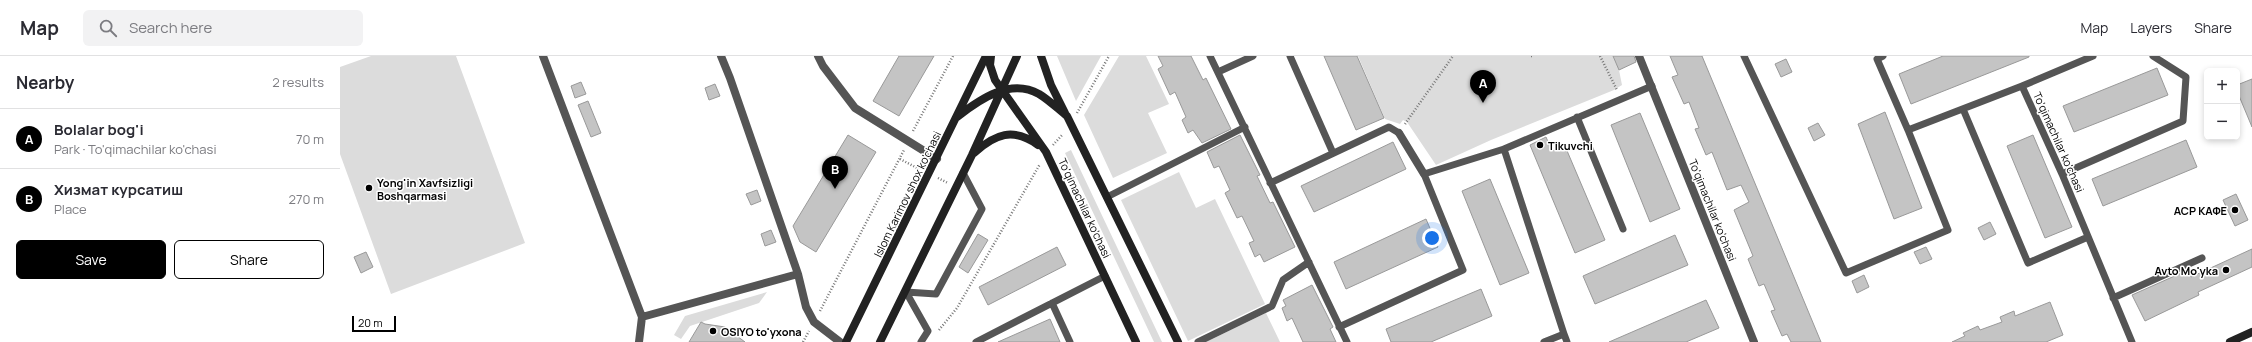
<!DOCTYPE html>
<meta charset="utf-8">
<style>
:root{--surface:#fff;--page:#f2f2f3;--text:#2b2b33;--muted:#7c7c81;--line:#e1e1e2;--accent:#000}
body{margin:0;font-family:Manrope,sans-serif;background:var(--page);color:var(--text)}
.controls{position:absolute;right:12px;top:12px;display:grid;overflow:hidden;border-radius:6px;box-shadow:0 2px 6px #0003}
.controls button{width:36px;height:36px;display:grid;place-items:center;padding:0;border:0;border-bottom:1px solid var(--line);background:var(--surface);color:var(--text);font:20px sans-serif}
.scale{position:absolute;left:12px;bottom:10px;width:44px;box-sizing:border-box;padding-left:4px;border:2px solid #000;border-top:0;font-size:11px;line-height:14px;white-space:nowrap;color:#000;-webkit-text-stroke:3px #fff;paint-order:stroke}
.you{position:absolute;left:1092px;top:182px;width:14px;height:14px;margin:-10px;border:3px solid #fff;border-radius:50%;background:#1a73e8;box-shadow:0 0 0 6px #1a73e833}
.badge{display:grid;place-items:center;width:26px;height:26px;border-radius:50%;background:var(--accent);color:#fff;font-size:13px;font-weight:700}
.pin{position:absolute;translate:-50% -33px;filter:drop-shadow(0 1px 2px #0008)}
.pin::after{content:'';position:absolute;top:21px;width:14px;height:12px;background:inherit;clip-path:polygon(0 0,100% 0,50% 100%)}
.list{margin:0;padding:0;list-style:none}
h2{display:flex;justify-content:space-between;align-items:center;height:52px;margin:0;padding:0 16px;font-size:17px}
h2 small{font-size:13px;font-weight:400;color:var(--muted)}
.list li{display:grid;grid-template-columns:26px 1fr auto;gap:12px;align-items:center;box-sizing:border-box;height:60px;padding:0 16px;border-top:1px solid var(--line)}
.list b{display:block;font-size:15px;white-space:nowrap}
.list p{margin:0;font-size:13px;white-space:nowrap;color:var(--muted)}
.list em{font-size:13px;font-style:normal;color:var(--muted)}
.actions{display:flex;gap:8px;padding:12px 16px}
.actions a{flex:1;padding:9px 0;border:1px solid var(--accent);border-radius:6px;text-align:center;font-size:14px;color:var(--accent)}
.actions .main{background:var(--accent);color:#fff}
.icon{flex:none;width:22px;height:22px;fill:none;stroke:currentColor;stroke-width:2;stroke-linecap:round;stroke-linejoin:round}
.map{position:relative;flex:none;width:1912px;height:286px;overflow:hidden}
header{display:flex;align-items:center;gap:24px;box-sizing:border-box;height:56px;padding:0 20px;background:var(--surface);border-bottom:1px solid var(--line)}
header strong{font-size:19px}
nav{display:flex;gap:22px;margin-inline-start:auto;font-size:14px}
.search{width:280px;height:36px;background:var(--page);display:flex;align-items:center;gap:10px;box-sizing:border-box;padding:0 14px;border-radius:6px;color:var(--muted);font-size:15px}
main{display:flex}
aside{flex:1;background:var(--surface)}
.map>svg:first-child{display:block}
.green{fill:#dcdcdc}
.building{fill:#c4c4c4;stroke:#999}
.lines{fill:none;stroke-linecap:round;stroke-linejoin:round}
.path{stroke:#777;stroke-width:2.5;stroke-dasharray:1 2;stroke-linecap:butt}
.service{stroke:#555;stroke-width:7}
.minor{stroke:#555;stroke-width:8}
.secondary{stroke:#222;stroke-width:8}
.poi-dot{fill:#000;stroke:#fff;stroke-width:1.5}
.labels{text-anchor:middle;dominant-baseline:central;stroke-width:3;stroke-linejoin:round;paint-order:stroke}
.street-label{font-size:11px;fill:#000;stroke:#fff}
.poi-label{font-size:11px;font-weight:bold;fill:#000;stroke:#fff;text-anchor:start}
</style>
<header>
<strong>Map</strong>
<div class="search"><svg class="icon" aria-label="search" viewBox="0 0 24 24"><circle cx="10" cy="10" r="6"/><path d="M15 15l6 6"/></svg>Search here</div>
<nav><a>Map</a><a>Layers</a><a>Share</a></nav>
</header>
<main>
<aside>
<h2>Nearby<small>2 results</small></h2>
<ul class="list">
<li><span class="badge">A</span><div><b>Bolalar bog'i</b><p>Park · To'qimachilar ko'chasi</p></div><em>70 m</em></li>
<li><span class="badge">B</span><div><b>Хизмат курсатиш</b><p>Place</p></div><em>270 m</em></li>
</ul>
<div class="actions"><a class="main">Save</a><a>Share</a></div>
</aside>
<div class="map">
<svg width="1912" height="286" viewBox="0 0 1912 286">
<rect width="100%" height="100%" fill="#fff"/>
<!-- green -->
<path class="green" d="M31,0H116L185,187L51,238L0,98V11Z
M717,0H761L736,45Z
M779,0H806L829,48L808,57L827,97L773,122L744,59Z
M1018,0H1288L1291,8L1279,14L1282,29L1274,34L1151,84L1096,109L1067,66L1063,64L1060,68L1045,63Z
M731,94L822,286H814L725,97Z
M839,116L856,152L875,143L925,248L848,285L781,144Z
M427,236L419,247L350,270L341,283L334,279L345,260Z
M926,257L940,286H866Z"/>
<!-- building -->
<path class="building" d="M559,0H594L559,60L533,45Z
M818,0H851L863,24L866,22L891,73L862,87L853,74L848,77L842,64L846,61L835,36L830,39L818,13L823,10Z
M984,0H1017L1044,62L1016,74Z
M1273,0H1294L1296,6L1279,14Z
M1330,0H1362L1481,286H1451L1447,278L1442,280L1431,255L1435,254L1424,228L1419,230L1408,203L1413,200L1394,154L1409,146L1401,129L1387,134L1372,96L1366,99L1355,73L1359,72L1349,46L1344,48L1332,21L1338,19Z
M1603,0H1689V1L1571,48L1559,18Z
M1446,3L1452,16L1441,21L1435,8Z
M1817,12L1828,39L1734,76L1723,50Z
M1912,23V71L1897,35V29Z
M241,26L246,38L235,42L231,30Z
M375,28L380,40L369,44L365,32Z
M248,45L261,77L251,81L238,49Z
M1545,56L1582,152L1554,163L1518,68Z
M1300,57L1340,153L1310,166L1271,69Z
M1478,67L1485,79L1474,85L1468,72Z
M508,79L536,96L476,196L460,186L453,170Z
M900,79L920,119L917,120L930,147L933,146L955,191L924,206L920,198L915,201L909,187L914,185L902,160L897,162L885,137L890,134L879,110L874,112L867,96Z
M1693,79L1732,171L1705,182L1667,90Z
M1206,81L1212,95L1225,90L1265,184L1235,197L1190,89Z
M1846,84L1857,111L1763,150L1752,123Z
M1053,86L1066,113L974,156L961,130Z
M1150,123L1189,217L1160,229L1122,135Z
M417,134L421,145L411,149L406,138Z
M1896,138L1908,164L1895,170L1883,144Z
M1086,163L1098,191L1006,233L994,206Z
M1650,166L1656,178L1644,184L1638,172Z
M431,174L436,186L425,190L421,178Z
M638,178L648,184L628,217L619,211Z
M1335,179L1348,209L1255,248L1243,220Z
M717,191L726,209L648,249L639,231Z
M1586,191L1592,203L1580,208L1574,196Z
M1912,193V211L1858,236L1859,239L1805,265L1792,239L1848,214L1851,221Z
M26,196L33,211L21,217L14,201Z
M1524,219L1529,231L1517,237L1512,225Z
M972,229L993,271L990,273L996,286H963L952,262L947,265L942,252L946,250L943,244Z
M1141,233L1152,260L1091,286H1051L1046,273Z
M1366,244L1379,272L1346,286H1269Z
M1710,246L1723,279L1706,286H1612L1625,280L1623,277L1638,270L1640,274L1662,266L1660,261L1674,255L1675,260Z
M710,263L720,286H658Z
M361,266L365,268L385,271L405,286H349Z"/>
<g class="lines">
<!-- path -->
<path class="path" d="M1191,0H1194
M1260,0L1277,34
M737,57L769,0
M1065,68L1113,0
M573,75L613,0
M713,89L723,78
M560,103L579,113
M598,122L608,127
M480,255L564,94
M599,274L617,252L700,108
M463,286L469,275"/>
<!-- service -->
<path class="service" d="M870,0L1007,286
M950,0L993,97
M1404,0L1506,217L1608,174L1568,74L1682,30L1722,118L1792,286
M1543,0L1537,3L1568,74
M878,16L913,0
M1682,30L1753,0
M1623,53L1688,207L1748,181
M1237,61L1283,173
M1164,93L1312,30
M1722,118L1843,65L1846,21L1813,0
M930,127L1049,71L1059,77
M767,141L905,71
M1773,242L1862,202
M712,247L730,286
M999,271L1123,214L1084,118L1164,93L1224,278
M581,286L588,275L566,236L596,238L642,153L623,117
M636,286L765,220
M858,286L932,250L943,224L969,206
M1204,286L1224,278L1227,286"/>
<!-- minor -->
<path class="minor" d="M203,0L302,261L458,218L466,251L474,266L500,286
M381,0L390,22L458,218
M478,0L483,10L515,52L597,103
M1299,0L1414,286
M1059,77L1084,118
M299,286L302,261"/>
<!-- secondary -->
<path class="secondary" d="M651,0L650,9L655,24L706,96L796,286
M701,0L711,29L725,57
M617,61C640,43 670,22 699,38C709,44 718,53 727,60L838,286
M634,97C655,78 673,71 698,89
M506,286L646,0
M540,286L632,99L677,0
M1890,286L1912,276"/>
</g>
<!-- markers -->
<g class="poi-dot">
<circle cx="1200" cy="89" r="4"/>
<circle cx="29" cy="132" r="4"/>
<circle cx="1895" cy="154" r="4"/>
<circle cx="1886" cy="214" r="4"/>
<circle cx="373" cy="275" r="4"/>
</g>
<g class="labels">
<!-- street labels -->
<g class="street-label">
<text transform="translate(1719 86) rotate(66)">To'qimachilar ko'chasi</text>
<text transform="translate(567 138) rotate(-64)">Islom Karimov shox ko'chasi</text>
<text transform="translate(745 152) rotate(65)">To'qimachilar ko'chasi</text>
<text transform="translate(1373 154) rotate(68)">To'qimachilar ko'chasi</text>
</g>
<!-- poi labels -->
<g class="poi-label">
<text x="1208" y="89">Tikuvchi</text>
<text x="37" y="126">Yong'in Xavfsizligi<tspan x="37" dy="13">Boshqarmasi</tspan></text>
<text x="1887" y="154" text-anchor="end">АСР КАФЕ</text>
<text x="1878" y="214" text-anchor="end">Avto Mo'yka</text>
<text x="381" y="275">OSIYO to'yxona</text>
</g>
</g>
</svg>
<div class="controls">
<button>+</button>
<button>−</button>
</div>
<div class="scale">20 m</div>
<div class="you"></div>
<div class="pin badge" style="left:1143px;top:47px">A</div>
<div class="pin badge" style="left:495px;top:133px">B</div>
</div>
</main>
